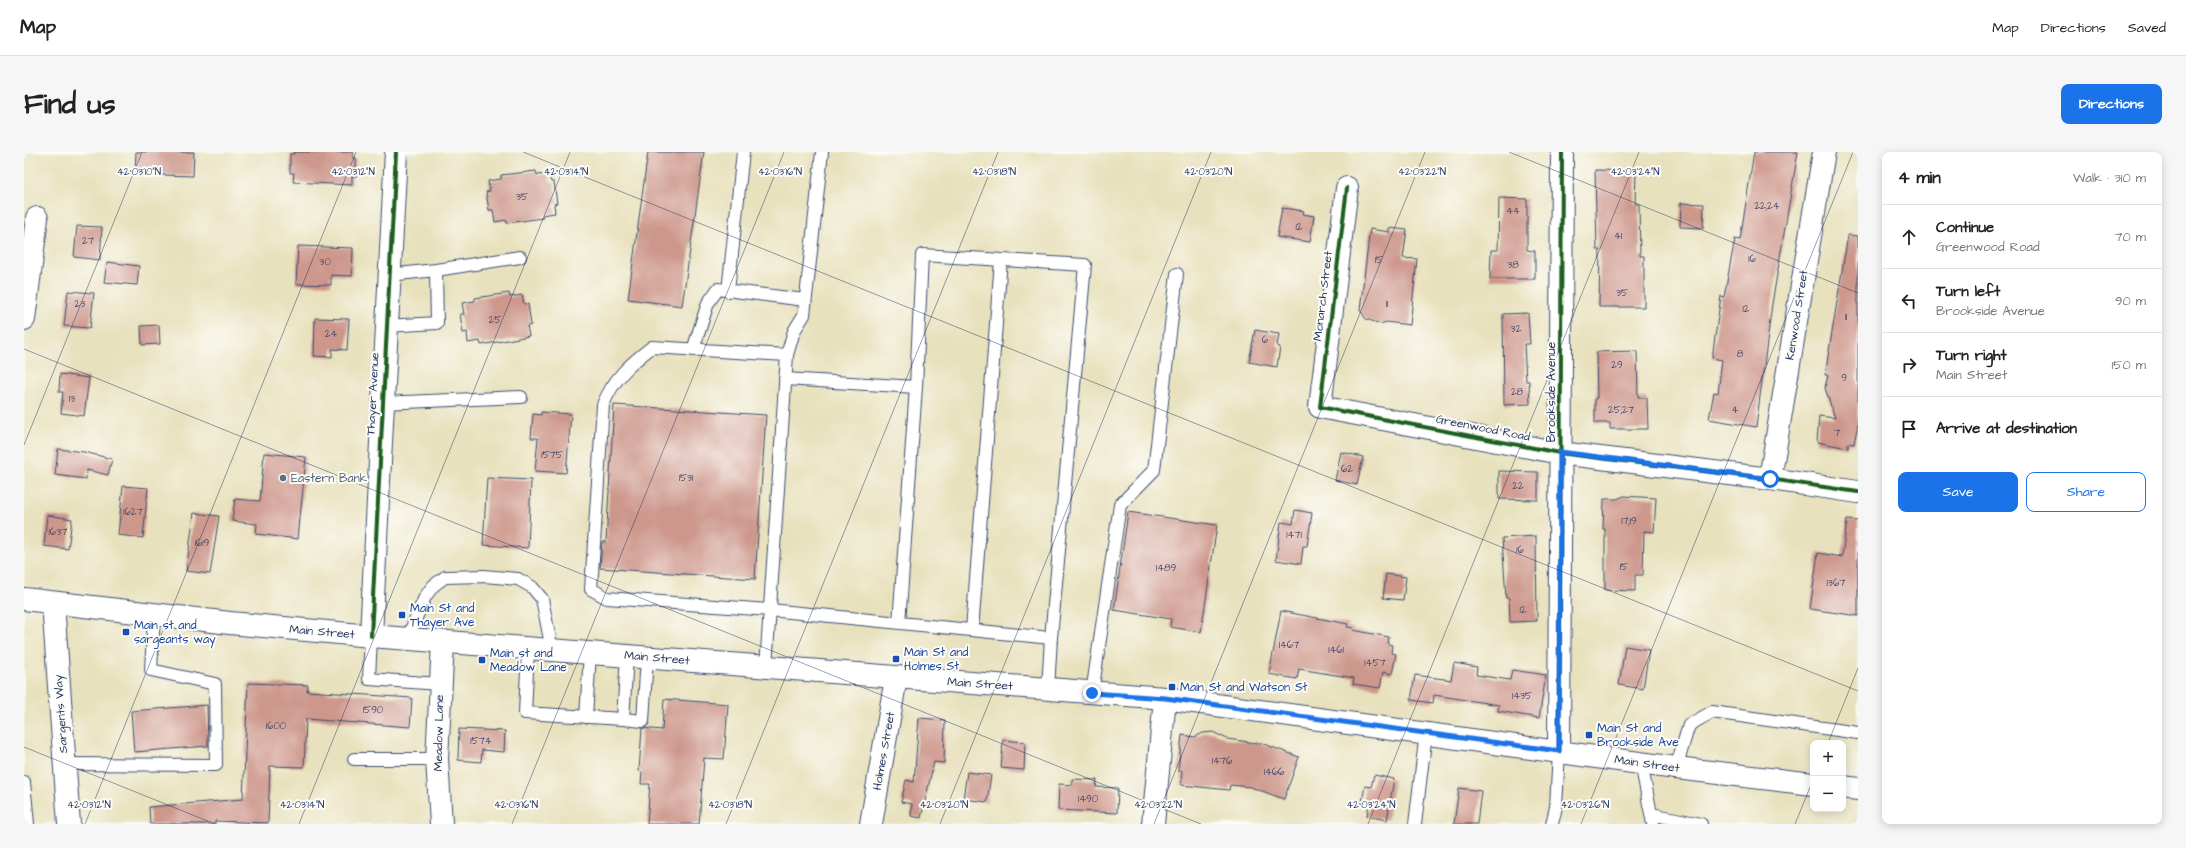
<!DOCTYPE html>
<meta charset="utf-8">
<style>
:root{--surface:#fff;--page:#f6f6f6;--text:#222;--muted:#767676;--line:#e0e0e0;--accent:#1a73e8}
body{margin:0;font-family:"Architects Daughter",sans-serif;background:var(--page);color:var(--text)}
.controls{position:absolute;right:12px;bottom:12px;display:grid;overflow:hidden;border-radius:8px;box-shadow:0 2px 10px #0003}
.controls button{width:36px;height:36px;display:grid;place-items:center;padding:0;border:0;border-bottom:1px solid var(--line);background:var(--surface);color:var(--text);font:20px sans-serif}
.stop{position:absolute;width:12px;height:12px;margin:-9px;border:3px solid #1a73e8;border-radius:50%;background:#fff}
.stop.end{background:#1a73e8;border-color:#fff;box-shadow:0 1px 4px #0008}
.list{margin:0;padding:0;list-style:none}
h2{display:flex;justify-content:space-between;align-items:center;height:52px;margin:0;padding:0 16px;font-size:17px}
h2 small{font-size:13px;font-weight:400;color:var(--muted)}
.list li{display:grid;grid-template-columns:26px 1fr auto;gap:12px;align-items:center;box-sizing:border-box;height:64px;padding:0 16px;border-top:1px solid var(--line)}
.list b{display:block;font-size:15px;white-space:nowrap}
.list p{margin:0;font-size:13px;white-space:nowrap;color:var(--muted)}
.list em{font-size:13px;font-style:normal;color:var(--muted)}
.actions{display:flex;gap:8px;padding:12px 16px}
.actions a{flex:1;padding:9px 0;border:1px solid var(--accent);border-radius:8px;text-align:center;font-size:14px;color:var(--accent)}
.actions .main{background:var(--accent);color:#fff}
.icon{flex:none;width:22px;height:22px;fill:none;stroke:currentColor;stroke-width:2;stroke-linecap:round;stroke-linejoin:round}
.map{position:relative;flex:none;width:1834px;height:672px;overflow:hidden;border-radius:8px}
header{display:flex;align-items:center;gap:24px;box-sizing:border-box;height:56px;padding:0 20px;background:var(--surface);border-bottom:1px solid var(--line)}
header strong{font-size:19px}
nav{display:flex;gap:22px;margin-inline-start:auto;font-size:14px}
.intro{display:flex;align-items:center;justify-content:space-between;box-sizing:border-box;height:96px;padding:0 24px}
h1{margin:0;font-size:28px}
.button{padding:10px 18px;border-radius:8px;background:var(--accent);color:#fff;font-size:14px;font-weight:700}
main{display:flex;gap:24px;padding:0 24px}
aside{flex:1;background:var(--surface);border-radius:8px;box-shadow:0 2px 10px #0003}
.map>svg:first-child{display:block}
.building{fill:#cd978c}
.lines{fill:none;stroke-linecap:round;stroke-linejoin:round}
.service-casing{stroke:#3a4a6c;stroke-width:14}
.minor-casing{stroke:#3a4a6c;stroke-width:24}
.secondary-casing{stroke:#3a4a6c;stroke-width:24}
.primary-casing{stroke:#3a4a6c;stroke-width:24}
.service{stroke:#fff;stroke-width:12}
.minor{stroke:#fff;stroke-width:22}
.secondary{stroke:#fff;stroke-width:22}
.primary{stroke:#fff;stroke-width:22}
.cycleway-casing{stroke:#fdfcf7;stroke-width:6}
.cycleway{stroke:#1b5e20;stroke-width:4}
.route{stroke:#1a73e8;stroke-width:5}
.ticks{fill:none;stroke:#1b2f5e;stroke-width:1;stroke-opacity:0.45}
.service-dot{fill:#5c6f8a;stroke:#fdfcf7;stroke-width:1.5}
.transit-dot{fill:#1a4fb4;stroke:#fdfcf7;stroke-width:1.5}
.labels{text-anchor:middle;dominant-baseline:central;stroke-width:4;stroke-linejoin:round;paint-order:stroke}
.number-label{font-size:10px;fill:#48496a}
.street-label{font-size:12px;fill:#1b2f5e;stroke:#fdfcf7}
.service-label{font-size:12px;fill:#4e5e75;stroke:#fdfcf7;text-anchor:start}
.transit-label{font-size:12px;fill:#164399;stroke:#fdfcf7;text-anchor:start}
.ticks-label{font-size:10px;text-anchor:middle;fill:#1b2f5e;stroke:#fdfcf7;stroke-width:4;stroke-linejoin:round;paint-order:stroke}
</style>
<header>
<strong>Map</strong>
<nav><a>Map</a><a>Directions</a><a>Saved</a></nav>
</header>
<div class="intro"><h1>Find us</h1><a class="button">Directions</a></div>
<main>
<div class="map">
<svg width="1834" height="672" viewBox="0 0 1834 672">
<rect width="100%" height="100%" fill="#fdfcf7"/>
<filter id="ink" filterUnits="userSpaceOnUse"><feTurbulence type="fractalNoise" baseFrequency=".025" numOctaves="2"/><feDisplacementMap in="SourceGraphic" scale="8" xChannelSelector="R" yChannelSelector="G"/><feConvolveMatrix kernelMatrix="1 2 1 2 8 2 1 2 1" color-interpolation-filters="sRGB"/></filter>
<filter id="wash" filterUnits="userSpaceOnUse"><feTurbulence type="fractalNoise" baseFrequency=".012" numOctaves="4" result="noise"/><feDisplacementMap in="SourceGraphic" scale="16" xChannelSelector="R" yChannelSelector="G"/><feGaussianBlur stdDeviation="0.9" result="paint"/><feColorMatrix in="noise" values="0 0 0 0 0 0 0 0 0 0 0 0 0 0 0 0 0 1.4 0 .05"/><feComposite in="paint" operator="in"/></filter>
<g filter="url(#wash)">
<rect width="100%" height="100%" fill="#e8e1bd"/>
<g id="blocks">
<!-- building -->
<path class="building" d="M112,0H170L169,24L111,22Z
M270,0H329V6H332V24H328V33L269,30L270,21H266V2H270Z
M624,0H680L658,154L604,147Z
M1730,0H1774L1748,152L1732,275L1685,267L1690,240L1694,241L1698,208L1688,206L1697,144L1700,145L1711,87L1716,88Z
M1571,18L1612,19L1611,52H1615L1616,104H1620V155H1575L1576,98H1573Z
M512,19L513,23L525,22L527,30H530L533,51L530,52L531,61L518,63L519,66L483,71L482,68L471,70L469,58H465L462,40L466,39L464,29L477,27V23Z
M1475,46L1503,47V98L1511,99V127H1466L1467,98H1474Z
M1657,51L1680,52L1679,76L1656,75Z
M1258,56L1280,59L1279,62L1290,64L1286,90L1253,85Z
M53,74L78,75L76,108L50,105Z
M1365,76L1383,78L1379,106L1393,107L1386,173L1362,170L1357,172L1342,167L1336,158L1346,77L1365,80Z
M1824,83L1834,84V271L1830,292L1824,291V296L1793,290L1795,264L1811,266L1801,236L1804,223H1801Z
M274,94L329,96L328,124L307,123V133L272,132Z
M83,110L115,114L113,133L80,130Z
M44,139L70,141L66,176L40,174Z
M485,141L486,145L498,143L500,152H504L507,173L503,174L505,184L457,193L456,189L444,191L443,180L439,181L436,162H440L438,151L451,149V146Z
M1504,161L1506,192H1500L1502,229H1505L1506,252L1480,253L1479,162Z
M291,166L325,167L323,198L308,197V205L290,204Z
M135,173L136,192L118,193L117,174Z
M1231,178L1255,182L1253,194L1256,195L1253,215L1225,210Z
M1613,199L1614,246H1623L1624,277H1586V271H1571V246H1573L1572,200Z
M36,222L65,226L60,264L37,261L39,240H35Z
M590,253L742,263L731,427L576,416L578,390H582Z
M517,260L547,262L542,321L511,319L514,286H507L509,262L517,263Z
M34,297L60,300L88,307L84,323L63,318L62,327L31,323Z
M1317,300L1339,305L1333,333L1311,328Z
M240,301L282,305L274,387L232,382L233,372L208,369L211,347L236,349Z
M1475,319L1514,320V348L1475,347Z
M463,326L507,328L504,396L459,393Z
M99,334L124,336L119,386L94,383Z
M1600,344L1632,346L1630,380L1620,379L1619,423H1611V439L1581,438V377H1579L1580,347H1593Z
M1271,358L1288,361L1283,394H1279L1277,412L1252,408L1257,370L1269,372Z
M1104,360L1193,373L1177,480L1146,475L1147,467L1090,458Z
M170,361L195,364L186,422L162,419Z
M23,363L48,367L44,397L20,394Z
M1823,368L1834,369V464L1786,457L1794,401L1818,405Z
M1512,384L1513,469L1486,470L1485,446H1482L1478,386Z
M1362,422L1382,425L1379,448L1359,446Z
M1257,459L1324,472L1323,475L1330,476L1329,478L1365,485L1364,492L1368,493L1367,501L1372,502L1368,522L1359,520L1356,536L1329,532L1330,526L1275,517L1273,527L1245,522Z
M1601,494L1625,498L1619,537L1595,533Z
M1430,511L1453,515L1452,523L1486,528L1488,518L1522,523L1515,566L1474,559L1475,553L1410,543L1409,551L1387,548L1391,523L1427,528Z
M224,531L284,533L283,539L388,546L386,575L282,567L280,615L246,614L244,671L191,669V672H126L125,655L219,647Z
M640,547L704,552L700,607L680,606L675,672H623L626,632H617L618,620L615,619L618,576L638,578Z
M183,553L184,594L110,600L107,559Z
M895,566L921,568L920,611L910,610L897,666L887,664L888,652L877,650L882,628L890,630Z
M435,577L481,579L480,600L458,598L457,610L434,608Z
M1189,580L1203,587L1240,592L1275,605L1260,647L1227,635L1206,633L1205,638L1157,633L1158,619H1154L1158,583L1171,585L1179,581Z
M979,588L1001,590L1000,618L977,616Z
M943,620L967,623L963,650L939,647Z
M1350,623L1370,627L1363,668L1343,664L1345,651L1338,650L1341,634L1347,635Z
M1048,627L1073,628L1072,635L1094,636L1093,661L1034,658L1035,632L1048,633Z
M1435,636L1457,639L1453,672H1430Z"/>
</g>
</g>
<g filter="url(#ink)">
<use href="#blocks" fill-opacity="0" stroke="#3a4a6c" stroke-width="1"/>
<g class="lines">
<defs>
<path id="service" d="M365,123L412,118L496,105
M704,139L719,0
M362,174L413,171L412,118
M669,198L684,151L694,137L781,148
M763,203L628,195C606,212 589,227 579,253L567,437L583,446L746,458L1027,486L1061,113L898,103L892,235
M761,227L892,235L875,471
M358,251L497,245
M948,478L977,108
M347,484L345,527L416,532
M383,487L401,445L409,434L421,425L460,424L494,427L508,435L518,447L528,498
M504,497L501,561L599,567L603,504
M742,515L763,203L770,179L780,163L798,0
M1024,537L1027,486
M1068,541L1096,353L1130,318L1153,122
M562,565L566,501
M599,567L619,569L623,505
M330,607H413
M1617,611L1629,672
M40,612L192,613L191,532L127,518L130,463
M1652,616L1665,573L1688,560L1834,581
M0,630L4,672
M1627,662L1677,672
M1391,672L1402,581
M1528,672L1532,655L1535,599"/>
<path id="minor" d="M1323,36L1296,255L1536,301L1746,327L1834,340
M0,167L13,66
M1746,327L1800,0
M347,484L372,0
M1535,599L1538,0
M417,672L413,607L419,490
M847,672L872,526
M1129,672L1141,546"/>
<path id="secondary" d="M29,451L45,672"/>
<path id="primary" d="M0,447L206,471L347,484L1141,546L1652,616L1789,632
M1819,635L1834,637"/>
</defs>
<!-- service casing -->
<use href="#service" class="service-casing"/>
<!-- minor casing -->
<use href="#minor" class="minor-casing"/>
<!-- secondary casing -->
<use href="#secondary" class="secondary-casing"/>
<!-- primary casing -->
<use href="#primary" class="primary-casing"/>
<!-- service -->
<use href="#service" class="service"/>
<!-- minor -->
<use href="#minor" class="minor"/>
<!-- secondary -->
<use href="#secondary" class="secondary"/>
<!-- primary -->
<use href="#primary" class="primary"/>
<defs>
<path id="cycleway" d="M1323,36L1296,255L1536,301L1746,327L1834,340
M347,484L372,0
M1535,599L1538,0"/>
</defs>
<!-- cycleway casing -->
<use href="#cycleway" class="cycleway-casing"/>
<!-- cycleway -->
<use href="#cycleway" class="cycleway"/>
</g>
</g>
<g class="lines" filter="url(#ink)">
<!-- route -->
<path class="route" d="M1068,541L1141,546L1535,599L1536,300L1746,327"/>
</g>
<!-- ticks -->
<path class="ticks" d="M499,0L1834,539M1485,0L1834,141M0,197L1177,672M0,293L118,0M1804,591L1834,516M0,595L191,672M61,672L332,0M275,672L546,0M488,672L760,0M702,672L974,0M916,672L1187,0M1130,672L1401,0M1344,672L1615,0M1557,672L1829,0M1771,672L1789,628"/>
<!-- markers -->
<circle class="service-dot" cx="259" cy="326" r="4"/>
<g class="transit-dot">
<rect x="374" y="459" width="8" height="8" rx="2"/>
<rect x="98" y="476" width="8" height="8" rx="2"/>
<rect x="868" y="503" width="8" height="8" rx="2"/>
<rect x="454" y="504" width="8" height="8" rx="2"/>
<rect x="1144" y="531" width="8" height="8" rx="2"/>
<rect x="1561" y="579" width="8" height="8" rx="2"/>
</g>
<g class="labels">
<!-- number labels -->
<g class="number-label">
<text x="498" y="45">35</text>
<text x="1743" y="54">22;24</text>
<text x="1489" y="59">44</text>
<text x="1275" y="75">12</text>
<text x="1594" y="84">41</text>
<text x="64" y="89">27</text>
<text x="1728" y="107">16</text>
<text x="1355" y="108">15</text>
<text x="301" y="110">30</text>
<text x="1489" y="113">38</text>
<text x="1598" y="141">35</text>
<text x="56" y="152">23</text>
<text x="1363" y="152">11</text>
<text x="1722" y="157">12</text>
<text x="1822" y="165">11</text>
<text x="471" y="168">25</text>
<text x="1492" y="177">32</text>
<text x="307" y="182">24</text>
<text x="1241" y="188">6</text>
<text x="1716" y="202">8</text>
<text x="1593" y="213">29</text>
<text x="1820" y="226">9</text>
<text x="1493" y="240">28</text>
<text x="48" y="247">13</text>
<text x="1597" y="258">25;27</text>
<text x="1711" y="258">4</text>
<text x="1813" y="281">7</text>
<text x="528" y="303">1575</text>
<text x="1323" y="317">62</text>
<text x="662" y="326">1531</text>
<text x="1494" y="334">22</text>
<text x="109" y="360">1627</text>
<text x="1605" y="369">17;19</text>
<text x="34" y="380">1637</text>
<text x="1270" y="383">1471</text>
<text x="178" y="391">1619</text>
<text x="1496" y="398">16</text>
<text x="1600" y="415">15</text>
<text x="1142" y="416">1489</text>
<text x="1812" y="431">1367</text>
<text x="1499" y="458">12</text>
<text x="1265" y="493">1467</text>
<text x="1312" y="498">1461</text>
<text x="1351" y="511">1457</text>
<text x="1498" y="544">1435</text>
<text x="349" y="558">1590</text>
<text x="252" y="574">1600</text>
<text x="457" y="589">1574</text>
<text x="1198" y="609">1476</text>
<text x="1250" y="620">1466</text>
<text x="1064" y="647">1490</text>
</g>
<!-- street labels -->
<g class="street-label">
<text transform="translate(1299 144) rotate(-83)">Monarch Street</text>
<text transform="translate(1773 163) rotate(-81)">Kenwood Street</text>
<text transform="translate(1527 240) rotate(-90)">Brookside Avenue</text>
<text transform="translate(349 242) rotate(-87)">Thayer Avenue</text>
<text transform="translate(1459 276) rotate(11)">Greenwood Road</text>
<text transform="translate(298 480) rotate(5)">Main Street</text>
<text transform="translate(633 506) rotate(5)">Main Street</text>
<text transform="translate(956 532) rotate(4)">Main Street</text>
<text transform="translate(37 562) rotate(-94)">Sargents Way</text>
<text transform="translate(415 581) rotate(-89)">Meadow Lane</text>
<text transform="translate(860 599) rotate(-80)">Holmes Street</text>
<text transform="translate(1623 612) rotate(8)">Main Street</text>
</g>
<!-- service labels -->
<g class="service-label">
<text x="267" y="326">Eastern Bank</text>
</g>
<!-- transit labels -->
<g class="transit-label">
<text x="386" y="456">Main St and<tspan x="386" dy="14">Thayer Ave</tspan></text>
<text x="110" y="473">Main st and<tspan x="110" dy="14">sargeants way</tspan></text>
<text x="880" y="500">Main St and<tspan x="880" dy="14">Holmes St</tspan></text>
<text x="466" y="501">Main st and<tspan x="466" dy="14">Meadow Lane</tspan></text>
<text x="1156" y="535">Main St and Watson St</text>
<text x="1573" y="576">Main St and<tspan x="1573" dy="14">Brookside Ave</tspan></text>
</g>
</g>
<g class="ticks-label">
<text x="756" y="23">42°03'16"N</text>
<text x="1184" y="23">42°03'20"N</text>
<text x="1398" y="23">42°03'22"N</text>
<text x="1611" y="23">42°03'24"N</text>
<text x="115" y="23">42°03'10"N</text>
<text x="329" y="23">42°03'12"N</text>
<text x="542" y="23">42°03'14"N</text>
<text x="970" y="23">42°03'18"N</text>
<text x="65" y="656">42°03'12"N</text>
<text x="278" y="656">42°03'14"N</text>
<text x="492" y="656">42°03'16"N</text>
<text x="706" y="656">42°03'18"N</text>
<text x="920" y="656">42°03'20"N</text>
<text x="1134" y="656">42°03'22"N</text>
<text x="1347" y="656">42°03'24"N</text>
<text x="1561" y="656">42°03'26"N</text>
</g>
</svg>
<div class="controls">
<button>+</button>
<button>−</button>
</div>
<div class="stop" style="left:1746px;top:327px"></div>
<div class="stop end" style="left:1068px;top:541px"></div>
</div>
<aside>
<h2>4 min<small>Walk · 310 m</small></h2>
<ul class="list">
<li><svg class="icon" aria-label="ahead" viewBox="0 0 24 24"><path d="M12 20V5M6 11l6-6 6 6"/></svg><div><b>Continue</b><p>Greenwood Road</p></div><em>70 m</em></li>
<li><svg class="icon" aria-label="left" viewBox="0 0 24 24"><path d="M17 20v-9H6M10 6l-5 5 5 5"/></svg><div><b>Turn left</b><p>Brookside Avenue</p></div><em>90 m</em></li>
<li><svg class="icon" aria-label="right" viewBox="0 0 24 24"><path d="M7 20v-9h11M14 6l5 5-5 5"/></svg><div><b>Turn right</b><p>Main Street</p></div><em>150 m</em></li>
<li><svg class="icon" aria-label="arrive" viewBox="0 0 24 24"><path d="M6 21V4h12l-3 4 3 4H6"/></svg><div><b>Arrive at destination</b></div></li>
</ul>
<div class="actions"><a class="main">Save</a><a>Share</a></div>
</aside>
</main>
